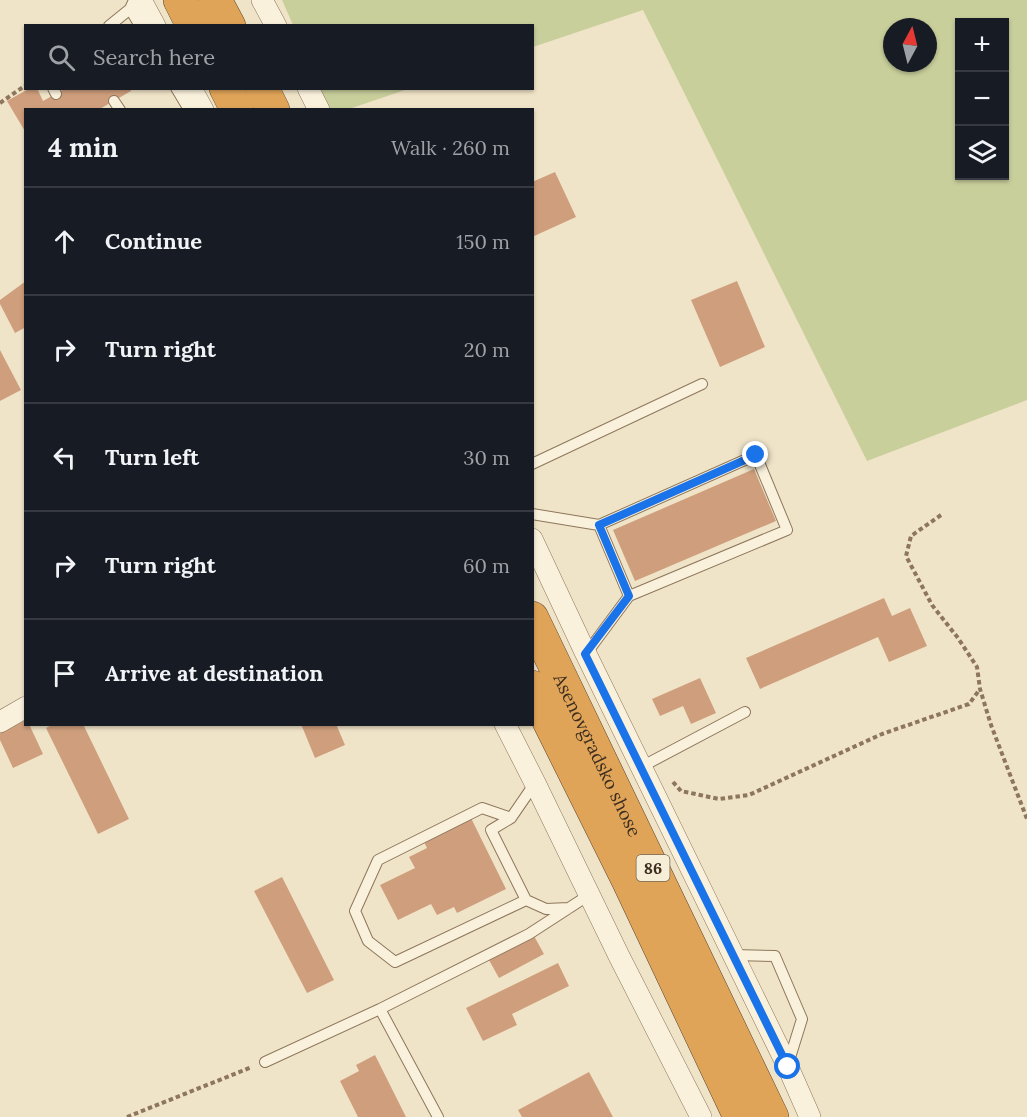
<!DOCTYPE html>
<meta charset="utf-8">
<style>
:root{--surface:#171b24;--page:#242831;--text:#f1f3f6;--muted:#9ea1a6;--line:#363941}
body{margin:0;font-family:Lora,serif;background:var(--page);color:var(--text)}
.controls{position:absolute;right:18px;top:18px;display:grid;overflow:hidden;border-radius:0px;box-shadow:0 2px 4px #0004}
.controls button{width:54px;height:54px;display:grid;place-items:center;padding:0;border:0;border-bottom:2px solid var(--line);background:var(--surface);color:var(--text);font:30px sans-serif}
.compass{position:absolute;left:883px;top:18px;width:54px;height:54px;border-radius:50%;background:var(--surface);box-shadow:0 2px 4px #0004;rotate:7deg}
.stop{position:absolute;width:18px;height:18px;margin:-14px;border:4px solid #1a73e8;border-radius:50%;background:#fff}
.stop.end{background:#1a73e8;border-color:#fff;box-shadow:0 2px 6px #0008}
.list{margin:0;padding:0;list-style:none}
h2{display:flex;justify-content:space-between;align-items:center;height:78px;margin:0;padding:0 24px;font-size:26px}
h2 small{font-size:20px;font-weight:400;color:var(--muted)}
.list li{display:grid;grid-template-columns:39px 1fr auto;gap:18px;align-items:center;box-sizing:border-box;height:108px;padding:0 24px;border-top:2px solid var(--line)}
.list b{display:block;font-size:22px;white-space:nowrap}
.list em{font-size:20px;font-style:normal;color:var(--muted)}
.icon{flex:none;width:33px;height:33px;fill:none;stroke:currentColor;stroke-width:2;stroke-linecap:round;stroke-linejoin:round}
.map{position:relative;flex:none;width:1027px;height:1117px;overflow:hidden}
.search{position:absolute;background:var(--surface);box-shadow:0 2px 4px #0004;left:24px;top:24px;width:510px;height:66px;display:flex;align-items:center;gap:15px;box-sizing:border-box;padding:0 21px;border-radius:0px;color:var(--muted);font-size:22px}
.panel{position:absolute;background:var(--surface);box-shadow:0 2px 4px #0004;left:24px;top:108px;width:510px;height:618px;border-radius:0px}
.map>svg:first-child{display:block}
.green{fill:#c9cf9b;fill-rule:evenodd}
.building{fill:#cf9f7d}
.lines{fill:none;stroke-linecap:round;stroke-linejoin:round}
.lane-casing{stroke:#8d765c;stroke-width:12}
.street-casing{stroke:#8d765c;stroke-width:22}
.highway-casing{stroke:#5b4430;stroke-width:34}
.path{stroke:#8d765c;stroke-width:4;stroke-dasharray:4.5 3;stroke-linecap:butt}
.lane{stroke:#faf1dc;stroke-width:10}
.street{stroke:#faf1dc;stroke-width:21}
.highway{stroke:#e0a458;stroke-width:33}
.route{stroke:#1a73e8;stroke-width:8}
.labels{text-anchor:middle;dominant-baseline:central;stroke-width:5;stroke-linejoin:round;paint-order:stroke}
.shield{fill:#f7eed8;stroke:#756857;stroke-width:1.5}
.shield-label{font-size:16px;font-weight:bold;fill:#3d2e20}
.street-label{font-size:18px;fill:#3d2e20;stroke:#f7eed8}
</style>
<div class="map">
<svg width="1027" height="1117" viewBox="0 0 1027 1117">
<rect width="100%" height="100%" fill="#f0e4c8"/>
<!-- green -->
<path class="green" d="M282,0H1027V400L867,461L643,10L533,47L532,26L293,25ZM960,22H1004V176H960ZM892,27H928V63H892Z
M319,89H408L346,110L328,109Z"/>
<!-- building -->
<path class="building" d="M30,88H37L43,101L66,88H130L131,91L98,110H26V133L7,101Z
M555,172L576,217L532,237V182Z
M26,281V327L15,333L0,304V300Z
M737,281L765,347L720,367L691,300Z
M0,350L21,390L0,401Z
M754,469L776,521L635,581L613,530Z
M884,598L892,616L910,608L927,646L889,662L878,637L760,689L746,658Z
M700,678L716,713L691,724L683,706L660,716L652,699Z
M26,720V724H29L43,754L13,768L0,740V732Z
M53,724H83L129,819L98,834L46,728Z
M301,724H336L345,745L315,758Z
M471,818L506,889L457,913L454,907L437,915L431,904L398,920L380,885L415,868L409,857L427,848L424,842Z
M282,877L334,980L307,993L254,891Z
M534,936L544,954L499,978L489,960Z
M558,963L569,986L512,1014L517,1025L483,1041L466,1008Z
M375,1055L406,1117H358L340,1081L359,1071L356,1065Z
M589,1072L613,1117H522L518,1110Z"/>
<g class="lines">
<defs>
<path id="lane" d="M130,9L140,26
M109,26L130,9L134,0
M53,88L56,94
M176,88L188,108L195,110
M114,101L120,110
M532,464L702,384
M532,514L599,525L629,596
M586,654L629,596L787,530L756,455L599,525
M641,767L745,712
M511,818L482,808L378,860L355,911L368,941L395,962L526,900L546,909L569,908
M526,900L491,830L511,818L535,783
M733,955L775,956L802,1019L788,1064
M380,1009L438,1117
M265,1062L380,1009L529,934L589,895"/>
<path id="street" d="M141,0L155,26
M262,0L276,26
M191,88L203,110
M308,88L319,110
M532,539L586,654L788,1067L810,1117
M0,722L26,707
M505,724L535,783L619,956L701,1117"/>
<g id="highway">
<path d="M180,0L193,26"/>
<path d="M215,0L229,26"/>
<path d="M226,88L237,110"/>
<path d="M262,88L273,110"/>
<path id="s1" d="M532,618L772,1117"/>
<path d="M532,687L628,880L740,1117"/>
</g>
</defs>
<!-- lane casing -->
<use href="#lane" class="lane-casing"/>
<!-- street casing -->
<use href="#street" class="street-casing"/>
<!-- highway casing -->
<use href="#highway" class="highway-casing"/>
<!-- path -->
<path class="path" d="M0,103L26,85
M941,515L911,536L906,556L932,605L958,638L977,667L980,689L991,725L1027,819
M673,782L681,791L719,799L749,795L882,734L969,704L980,689
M127,1117L252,1067"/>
<!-- lane -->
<use href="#lane" class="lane"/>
<!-- street -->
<use href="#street" class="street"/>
<!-- highway -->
<use href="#highway" class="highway"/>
</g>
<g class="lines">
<!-- route -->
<path class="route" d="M756,455L599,525L629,596L585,654L788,1067"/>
</g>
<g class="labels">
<!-- shield labels -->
<rect class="shield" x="636.5" y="855" width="33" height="26" rx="4.5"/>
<g class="shield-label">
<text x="653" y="868">86</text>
</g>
<!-- street labels -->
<g class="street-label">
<text stroke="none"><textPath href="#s1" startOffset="152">Asenovgradsko shose</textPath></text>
</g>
</g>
</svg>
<div class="controls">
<button>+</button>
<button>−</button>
<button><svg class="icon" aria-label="layers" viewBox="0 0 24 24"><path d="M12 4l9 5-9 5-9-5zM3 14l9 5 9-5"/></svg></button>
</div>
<svg class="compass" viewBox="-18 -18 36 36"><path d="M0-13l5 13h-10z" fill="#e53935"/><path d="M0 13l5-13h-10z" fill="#9ea1a6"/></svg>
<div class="stop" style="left:788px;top:1067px"></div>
<div class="stop end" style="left:756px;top:455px"></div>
<div class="search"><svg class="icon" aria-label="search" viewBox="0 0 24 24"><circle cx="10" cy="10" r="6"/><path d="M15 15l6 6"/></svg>Search here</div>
<section class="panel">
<h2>4 min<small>Walk · 260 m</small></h2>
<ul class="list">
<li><svg class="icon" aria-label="ahead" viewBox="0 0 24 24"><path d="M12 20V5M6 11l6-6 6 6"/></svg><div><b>Continue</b></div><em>150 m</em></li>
<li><svg class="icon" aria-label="right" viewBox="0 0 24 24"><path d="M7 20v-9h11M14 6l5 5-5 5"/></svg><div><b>Turn right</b></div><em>20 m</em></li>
<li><svg class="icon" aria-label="left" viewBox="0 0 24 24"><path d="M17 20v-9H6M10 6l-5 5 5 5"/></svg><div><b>Turn left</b></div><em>30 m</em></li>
<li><svg class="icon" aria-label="right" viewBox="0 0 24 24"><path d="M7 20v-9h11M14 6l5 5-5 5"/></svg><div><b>Turn right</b></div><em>60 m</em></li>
<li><svg class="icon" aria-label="arrive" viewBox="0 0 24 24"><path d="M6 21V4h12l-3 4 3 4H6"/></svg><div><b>Arrive at destination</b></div></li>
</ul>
</section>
</div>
